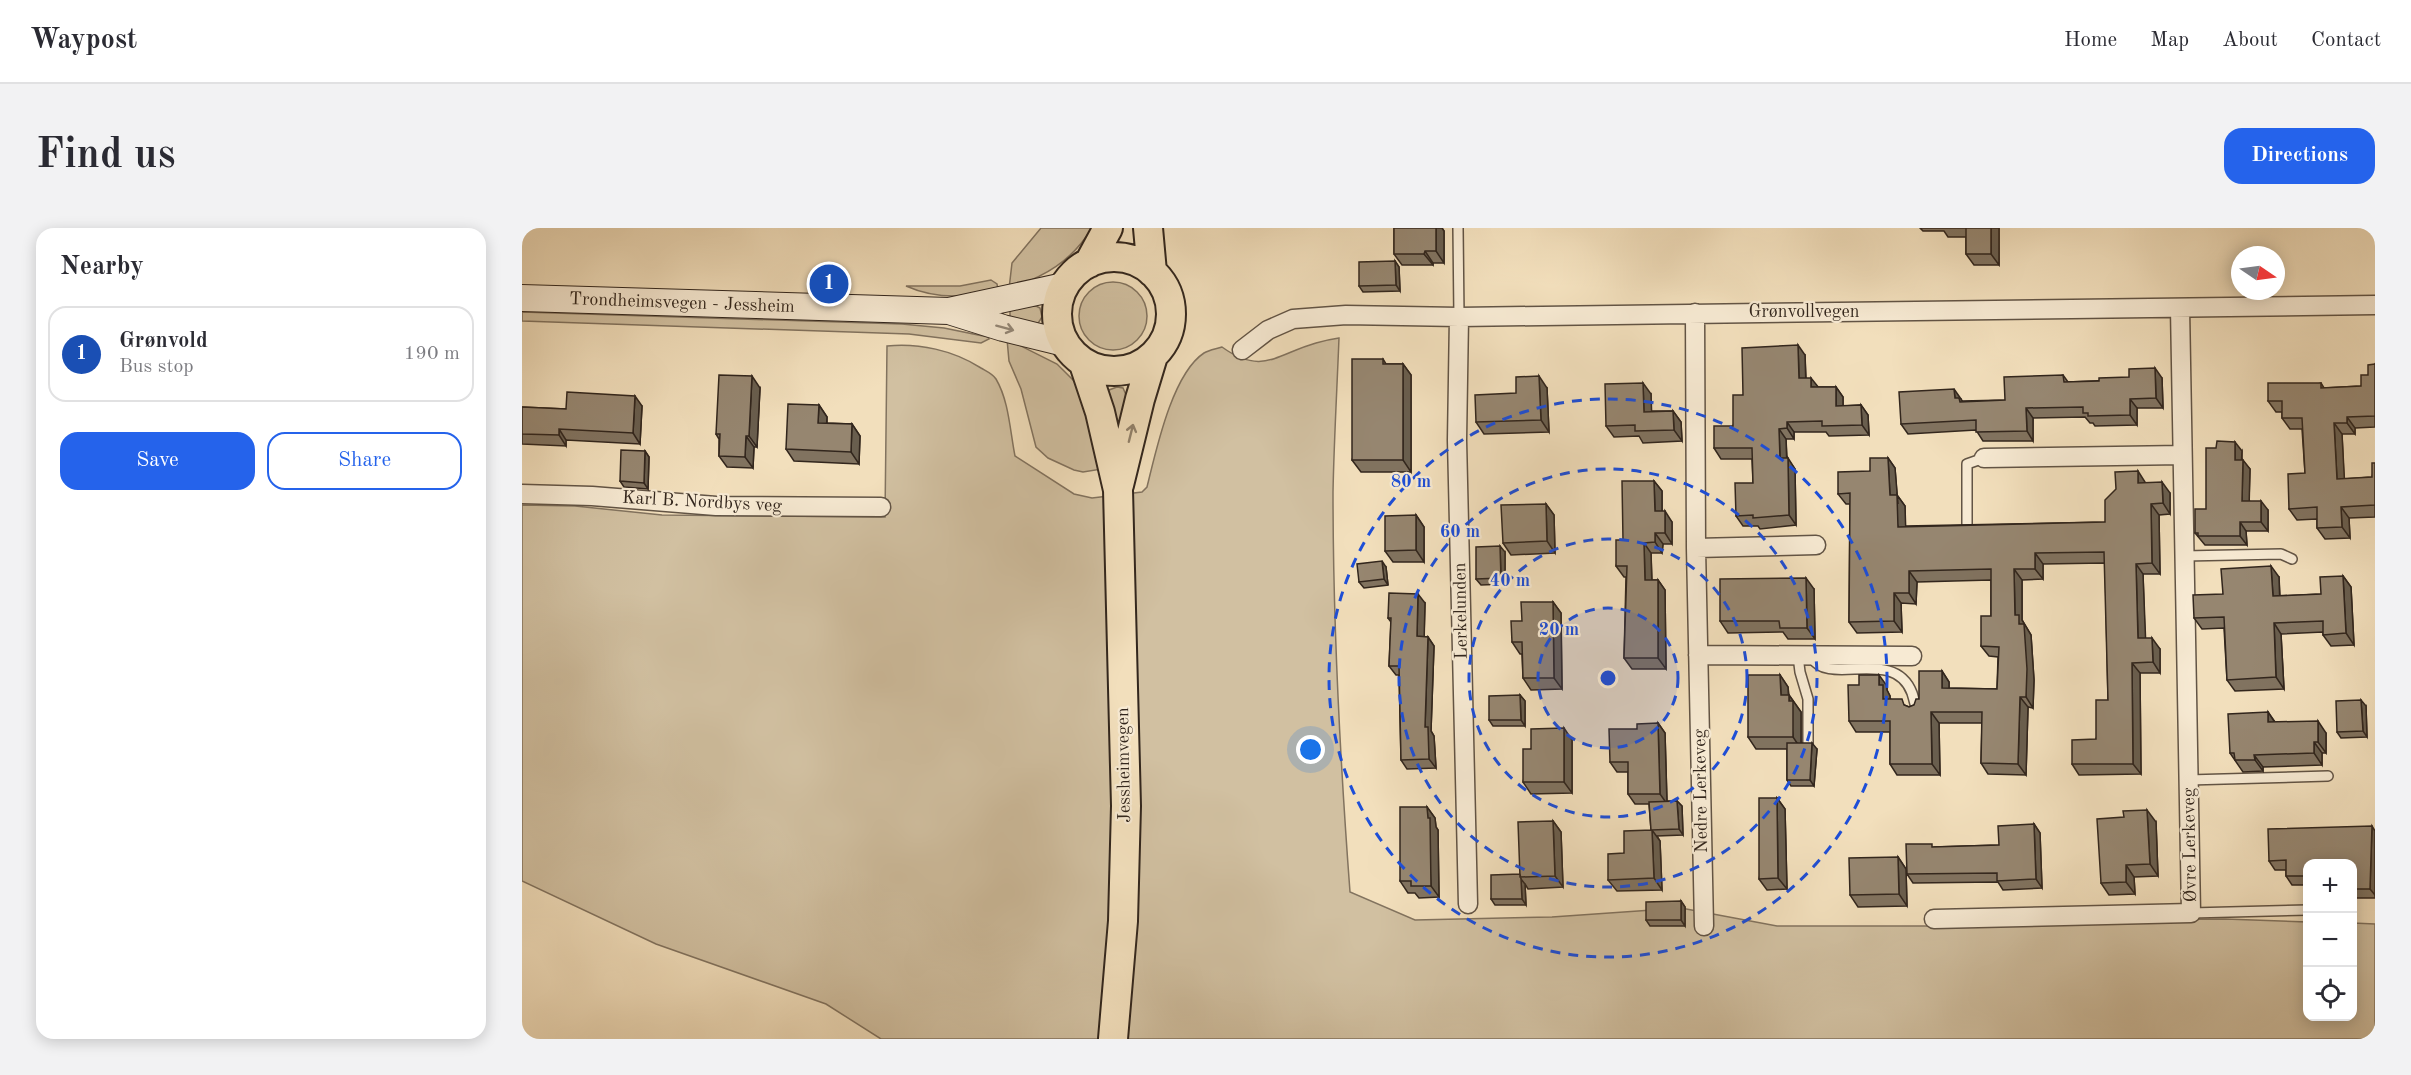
<!DOCTYPE html>
<meta charset="utf-8">
<style>
:root{--surface:#fff;--page:#f2f2f3;--text:#2b2b33;--muted:#7c7c81;--line:#e1e1e2;--accent:#2563eb}
body{margin:0;font-family:"Old Standard TT",serif;background:var(--page);color:var(--text)}
.controls{position:absolute;right:18px;bottom:18px;display:grid;overflow:hidden;border-radius:12px;box-shadow:0 3px 15px #0003}
.controls button{width:54px;height:54px;display:grid;place-items:center;padding:0;border:0;border-bottom:2px solid var(--line);background:var(--surface);color:var(--text);font:30px sans-serif}
.compass{position:absolute;left:1709px;top:18px;width:54px;height:54px;border-radius:50%;background:var(--surface);box-shadow:0 3px 15px #0003;rotate:103deg}
.you{position:absolute;left:789px;top:522px;width:21px;height:21px;margin:-15px;border:4px solid #fff;border-radius:50%;background:#1a73e8;box-shadow:0 0 0 9px #1a73e833}
.badge{display:grid;place-items:center;width:39px;height:39px;border-radius:50%;background:var(--accent);color:#fff;font-size:20px;font-weight:700}
.pin{position:absolute;translate:-50% -50%;border:3px solid #fff;box-shadow:0 2px 6px #0006}
.list{margin:0;padding:0;list-style:none}
h2{display:flex;justify-content:space-between;align-items:center;height:78px;margin:0;padding:0 24px;font-size:26px}
h2 small{font-size:20px;font-weight:400;color:var(--muted)}
.list li{display:grid;grid-template-columns:39px 1fr auto;gap:18px;align-items:center;box-sizing:border-box;height:96px;margin:0 12px 12px;padding:0 12px;border:2px solid var(--line);border-radius:18px}
.list b{display:block;font-size:22px;white-space:nowrap}
.list p{margin:0;font-size:20px;white-space:nowrap;color:var(--muted)}
.list em{font-size:20px;font-style:normal;color:var(--muted)}
.actions{display:flex;gap:12px;padding:18px 24px}
.actions a{flex:1;padding:14px 0;border:2px solid var(--accent);border-radius:18px;text-align:center;font-size:21px;color:var(--accent)}
.actions .main{background:var(--accent);color:#fff}
.icon{flex:none;width:33px;height:33px;fill:none;stroke:currentColor;stroke-width:2;stroke-linecap:round;stroke-linejoin:round}
.map{position:relative;flex:none;width:1853px;height:811px;overflow:hidden;border-radius:18px}
header{display:flex;align-items:center;gap:36px;box-sizing:border-box;height:84px;padding:0 30px;background:var(--surface);border-bottom:2px solid var(--line)}
header strong{font-size:28px}
nav{display:flex;gap:33px;margin-inline-start:auto;font-size:21px}
.intro{display:flex;align-items:center;justify-content:space-between;box-sizing:border-box;height:144px;padding:0 36px}
h1{margin:0;font-size:42px}
.button{padding:15px 27px;border-radius:18px;background:var(--accent);color:#fff;font-size:21px;font-weight:700}
main{display:flex;gap:36px;padding:0 36px}
aside{flex:1;background:var(--surface);border-radius:18px;box-shadow:0 3px 15px #0003}
.map>svg:first-child{display:block}
.green{fill:#d1c0a1;stroke:#82735f;stroke-width:1.5}
.lines{fill:none;stroke-linecap:round;stroke-linejoin:round}
.lane-casing{stroke:#625445;stroke-width:12}
.street-casing{stroke:#625445;stroke-width:21}
.secondary-casing{stroke:#32261d;stroke-width:28}
.primary-casing{stroke:#32261d;stroke-width:32}
.lane{stroke:#f7ead3;stroke-width:9}
.street{stroke:#f7ead3;stroke-width:18}
.secondary{stroke:#f7ead3;stroke-width:26}
.primary{stroke:#f2dfbc;stroke-width:28}
.wall{fill:#817360;stroke:#32261d;stroke-width:1.5}
.shaded-wall{fill:#695e4e;stroke:#32261d;stroke-width:1.5}
.building{fill:#968670;stroke:#32261d;stroke-width:1.5}
.oneway{stroke:#948878}
.oneway2{stroke:#92826c}
.ring{fill:none;stroke:#1d4ed8;stroke-width:3;stroke-dasharray:10 8}
.labels{text-anchor:middle;dominant-baseline:central;stroke-width:4.5;stroke-linejoin:round;paint-order:stroke}
.street-label{font-size:18px;fill:#32261d;stroke:#f7ead3}
.centre{fill:#1d4ed8;stroke:#f7ead3;stroke-width:3}
.ring-label{font-size:18px;text-anchor:middle;font-weight:bold;fill:#1d4ed8;stroke:#f7ead3;stroke-width:4.5;stroke-linejoin:round;paint-order:stroke}
</style>
<header>
<strong>Waypost</strong>
<nav><a>Home</a><a>Map</a><a>About</a><a>Contact</a></nav>
</header>
<div class="intro"><h1>Find us</h1><a class="button">Directions</a></div>
<main>
<aside>
<h2>Nearby<small></small></h2>
<ul class="list">
<li><span class="badge" style="background:#1a4fb4">1</span><div><b>Grønvold</b><p>Bus stop</p></div><em>190 m</em></li>
</ul>
<div class="actions"><a class="main">Save</a><a>Share</a></div>
</aside>
<div class="map">
<svg width="1853" height="811" viewBox="0 0 1853 811">
<rect width="100%" height="100%" fill="#f2dfbc"/>
<filter id="stains"><feTurbulence type="fractalNoise" baseFrequency=".00333" numOctaves="4"/><feColorMatrix values="0 0 0 0 .2 0 0 0 0 .09 0 0 0 0 .02 0 0 0 .5 -.17"/></filter>
<radialGradient id="worn" r=".72"><stop offset=".6" stop-color="#630" stop-opacity="0"/><stop offset="1" stop-color="#630" stop-opacity=".3"/></radialGradient>
<!-- green -->
<path class="green" d="M519,0H570C549,34 523,48 487,61L490,35Z
M469,52L475,56L476,62C446,70 413,71 384,58H438Z
M557 88a34 34 0 1 1 68 0a34 34 0 1 1-68 0Z
M514,78L518,80L520,89L515,97L488,91V80Z
M0,84L380,96L422,100L466,109L467,111L459,115L387,106L0,93Z
M817,110C815,161 812,213 811,264C811,398 818,531 828,664L893,692L1030,689L1159,680L1255,698H1431L1570,692L1703,691L1785,694L1786,788H1830L1831,695L1853,696V811H359L304,776L134,716L0,653V277L53,278L140,287L363,289L365,118C397,115 431,122 459,140C464,143 471,146 474,151C487,173 488,203 493,228L552,266L570,270L620,264L625,259C634,223 650,146 682,125C687,122 694,121 700,119C740,148 755,126 794,115C801,113 810,111 817,110Z
M485,111L535,136L555,156L580,241L561,244L552,242L526,230L514,219L499,161L487,133Z
M595,159L601,160L605,169L596,216L584,166L587,162Z"/>
<g class="lines">
<defs>
<path id="lane" d="M936,0L937,89
M1445,296V236L1462,230
M1662,328L1759,326L1770,331
M1276,428L1278,444L1286,471V516
M1290,430C1307,459 1372,418 1390,465C1392,471 1393,477 1395,483
M1666,552L1806,548
M1669,685L1786,682"/>
<path id="street" d="M1173,85L1174,320L1182,698
M937,89L935,212L946,676
M720,122L746,102L771,91L824,87L937,89L1853,77
M1462,230L1660,227
M0,266L70,268L194,278L359,279
M1174,320L1294,317
M1176,427L1390,428
M1412,691L1669,685L1658,80"/>
<path id="secondary" d="M0,70L427,83L542,58
M430,84L481,100L542,115"/>
<path id="primary" d="M626,0L630,44
M535 86a57 57 0 1 1 114 0a57 57 0 1 1-114 0Z
M567,35L586,0
M562,136L578,184L596,262L604,578L601,693L591,811
M597,257L618,171L631,128"/>
</defs>
<!-- lane casing -->
<use href="#lane" class="lane-casing"/>
<!-- street casing -->
<use href="#street" class="street-casing"/>
<!-- secondary casing -->
<use href="#secondary" class="secondary-casing"/>
<!-- primary casing -->
<use href="#primary" class="primary-casing"/>
<!-- lane -->
<use href="#lane" class="lane"/>
<!-- street -->
<use href="#street" class="street"/>
<!-- secondary -->
<use href="#secondary" class="secondary"/>
<!-- primary -->
<use href="#primary" class="primary"/>
</g>
<!-- wall -->
<path class="wall" d="M872,0H920L922,3V35H911V37H880L872,26Z
M1398,0H1477V37H1452L1444,26V9H1426L1422,3H1401Z
M873,33L877,39L878,63L841,64L837,58Z
M1283,127L1284,150L1296,159H1314L1321,169V178L1339,177L1346,187L1347,207L1307,208L1304,204H1272V211H1264L1265,230L1273,241L1274,297L1238,301L1236,298H1221L1214,288L1231,255L1230,231H1199L1192,220L1211,198L1221,167Z
M861,131L864,136H881L889,147V244H839L830,232Z
M1853,136V199L1833,200V206H1820L1822,251L1850,249L1853,235V289L1827,290L1828,310L1803,311L1795,300V291L1775,292L1767,281L1783,245L1780,201H1768L1760,190V184H1754L1746,173L1799,155L1802,160L1839,158Z
M1541,147L1546,154L1640,150L1641,180H1615V197L1573,198L1571,195H1568L1563,189L1511,190V213H1461L1454,202L1386,206L1379,196L1439,171L1440,173L1483,172Z
M238,160L235,219H232L231,240L205,239L197,228V211L194,206Z
M1025,160L1027,204L962,206L954,194Z
M1129,166V183H1151L1159,194L1160,213L1121,215L1117,208L1092,209L1084,198Z
M297,177L305,189V195L330,196L338,208L337,236L272,233L264,221Z
M120,178L118,216L44,212V218L0,216V179L44,181Z
M123,223L127,229L126,261L102,259L98,253Z
M1720,223V232L1728,241L1727,273L1746,282V303H1724L1725,317H1683L1673,305Z
M1366,230L1373,240L1375,267L1383,278V298L1583,294L1623,255L1648,265V286L1637,287L1638,346H1621L1623,410L1638,421V445H1618L1619,546L1557,547L1550,536L1574,511L1586,472L1583,335L1521,336V351L1500,352V392L1509,407L1512,452L1511,480L1506,479L1504,547L1466,546L1459,535L1460,495H1417L1418,547H1375L1368,536V504H1334L1327,493L1365,458V462L1368,468V471L1387,479L1392,477L1420,443L1427,454V460L1475,461L1476,429L1467,428L1459,418L1469,388V352L1395,354L1394,376L1379,375L1380,404L1335,405L1327,394L1328,276H1324L1316,266Z
M1132,253L1140,263V283L1150,294V316H1141L1140,325H1129L1130,352H1136L1143,362L1144,441H1110L1102,430L1104,349H1102L1094,338L1101,312Z
M1024,276L1032,287L1033,325L989,327L981,315Z
M894,287L902,299V334H871L863,323Z
M983,324V356L959,357L954,351Z
M864,339L866,357L842,360L837,354Z
M1821,348L1829,359L1832,417L1809,418L1801,407V404L1759,406L1762,461L1713,463L1705,452L1702,400L1680,401L1672,390L1701,366L1757,349L1758,368L1799,366Z
M1292,361L1293,411H1266L1261,404L1206,405L1198,393Z
M1031,374L1039,385L1040,461L1009,462L1001,450L1000,426H998L990,414L1000,393Z
M903,375L902,409H906L912,418L909,503L912,508L914,540L885,541L879,532L877,447H874L867,438L869,394L866,390Z
M1258,447L1266,459L1267,467L1279,484V515L1295,521L1292,558H1269L1265,552V521H1234L1226,509Z
M998,467L1003,473V498H971L967,492Z
M1844,478L1845,509L1819,510L1815,504Z
M1746,484L1753,494L1804,505V525H1800V537L1741,539V543L1721,544L1708,525Z
M1136,495L1143,505L1145,573H1155L1160,578L1161,607L1135,608L1138,613L1140,662L1095,663L1086,652L1102,625L1129,602L1127,576H1113L1106,566V544H1095L1088,534L1115,501Z
M1050,512V565L1009,566L1001,554L1009,521Z
M1255,570L1263,581L1265,661L1245,662L1237,651Z
M905,579L913,590L914,599L916,602L917,669L897,670L893,665H886L878,653Z
M1031,593L1039,604L1041,659L1006,661L1003,656L1004,677H973L969,671L998,646Z
M1634,594L1636,648L1612,649L1613,666L1587,667L1579,655Z
M1512,596L1518,605L1520,660L1481,662L1476,654L1391,655L1385,646L1412,619L1477,617Z
M1853,603V670H1830V636H1785V657H1770L1764,648V642H1753L1747,633Z
M1376,629L1384,641L1385,678L1336,679L1328,667Z
M1159,673L1163,679V698H1128L1124,692Z"/>
<!-- shaded-wall -->
<path class="shaded-wall" d="M914,0H920L922,3V35L914,23Z
M1469,0H1477V37L1469,26Z
M903,23L911,35V37L902,26Z
M873,33L877,39L878,63L874,57Z
M1276,117L1283,127L1284,160L1277,150Z
M881,136L889,147V244L881,232Z
M1633,140L1640,150L1641,180L1634,170Z
M230,148L238,160L235,219L227,208Z
M1017,148L1025,160L1027,204L1019,192Z
M1289,150L1297,160L1289,159Z
M1121,155L1129,166L1130,195L1122,184Z
M1314,159L1321,169V189L1314,178Z
M1432,161L1439,171L1444,180L1433,170Z
M113,168L120,178L118,216L111,205Z
M1608,171L1615,180V197L1608,187Z
M297,177L305,189L304,206L296,195Z
M1339,177L1346,187L1347,207L1340,197Z
M1504,180L1511,190V213L1505,203Z
M1151,183L1159,194L1160,213L1152,202Z
M1825,189L1833,200V206L1825,195Z
M1265,194L1272,204V211L1265,200Z
M1812,195L1820,206L1823,262L1815,251Z
M330,196L338,208L337,236L329,224Z
M37,201L44,212V218L37,207Z
M1257,201L1264,211L1265,241L1258,230Z
M224,208L232,219L231,240L223,229Z
M1713,214L1720,223L1719,241L1713,232Z
M123,223L127,229L126,261L122,255Z
M1266,230L1273,241L1274,297L1267,287Z
M1366,230L1373,240L1376,276L1375,267L1383,278L1384,309L1376,299L1368,267Z
M1721,232L1728,241L1727,282L1720,273Z
M1616,243L1623,254V266L1616,255Z
M1132,253L1140,263V294L1133,283Z
M1640,254L1648,265V286L1641,275Z
M1739,273L1746,282V303L1739,294Z
M1024,276L1032,287L1033,325L1025,313Z
M1629,276L1637,287L1638,346L1630,335Z
M1819,279L1827,290L1828,310L1820,299Z
M1143,283L1150,294V316L1143,305Z
M894,287L902,299V334L894,322Z
M1718,294L1724,303L1725,317L1718,308Z
M1133,305L1141,316L1140,325L1133,314Z
M1122,315L1129,325L1130,362L1123,352Z
M978,318L983,324V356L979,350Z
M1513,325L1521,336V351L1513,341Z
M860,333L864,339L866,357L862,351Z
M1614,336L1621,346L1624,421L1616,410Z
M1749,338L1757,349L1758,379L1751,368Z
M1492,341L1500,352V392L1509,407L1512,452L1511,480L1504,469L1497,396L1493,387Z
M1387,343L1395,354L1394,376L1387,365Z
M1821,348L1829,359L1832,417L1824,405Z
M1284,350L1292,361L1293,411L1285,400Z
M1136,352L1143,362L1144,441L1136,430Z
M1372,365L1379,375L1380,404L1372,393Z
M896,366L903,375L902,417L895,408Z
M1031,374L1039,385L1040,461L1032,450Z
M1752,395L1759,406L1762,461L1754,449Z
M906,409L912,418L909,503L912,508L914,540L907,531L903,499Z
M1630,410L1638,421V445L1631,434Z
M1610,435L1618,445L1619,546L1611,536Z
M1420,443L1427,454V471L1420,460Z
M1258,447L1266,459L1267,479L1259,467Z
M1357,447L1365,458V462L1368,468V482L1361,471L1357,457Z
M998,467L1003,473V498L999,492Z
M1267,467L1279,484V521L1271,509Z
M1498,469L1506,479L1504,547L1496,536Z
M1839,472L1844,478L1845,509L1841,503Z
M1409,484L1417,495L1418,547L1410,536Z
M1746,484L1754,496L1746,494Z
M1796,493L1804,505V525L1796,514Z
M1136,495L1143,505L1145,576L1138,566Z
M1042,500L1050,512V565L1042,554Z
M1792,514L1800,525V537L1792,525Z
M1290,515L1295,521L1292,558L1288,552Z
M1732,527L1741,539V543L1733,532Z
M1255,570L1263,581L1265,661L1256,650Z
M1155,573L1160,578L1161,607L1157,601Z
M905,579L913,590L914,599L916,602L917,669L909,658Z
M1625,582L1634,594L1636,648L1628,636Z
M1031,593L1039,604L1041,659L1033,648Z
M1512,596L1518,605L1520,660L1514,651Z
M1850,598L1853,603V667L1848,661Z
M1130,602L1138,613L1140,662L1132,650Z
M1376,629L1384,641L1385,678L1377,666Z
M1604,637L1612,649L1613,666L1604,654Z
M999,651L1003,656L1004,677L1000,671Z
M1159,673L1163,679V698L1159,692Z"/>
<!-- building -->
<path class="building" d="M872,0H914V23H903L902,26H872Z
M1444,0H1469V26H1444Z
M873,33L874,57L837,58V34Z
M1276,117L1277,150H1289V159H1314V178L1339,177L1340,197L1300,198V193L1265,194V200L1257,201L1258,230H1266L1267,287L1231,290V287L1214,288L1213,255H1231L1230,220H1192V198H1211V167H1221L1220,120Z
M830,131H861V136H881V232H830Z
M1853,136V188L1825,189V195H1812L1815,251L1850,249V235H1853V277L1819,279L1820,299L1795,300V279L1767,281L1766,246L1783,245L1780,190H1760V173H1746V155H1799V160L1839,158V147H1846V137Z
M1633,140L1634,170L1608,171V187L1566,188V185H1561V179L1504,180L1505,203L1454,204V192L1379,196L1377,164L1432,161L1433,170H1437L1438,174L1483,172L1482,149L1541,147L1542,154L1577,153V150L1607,149V141Z
M197,147L230,148L227,208H224L223,229L197,228L198,206H194Z
M1017,148L1019,192L954,194L953,167L994,165V149Z
M1121,155L1122,184L1151,183L1152,202L1113,203V197L1084,198L1083,156Z
M45,164L113,168L111,205L37,201V207L0,206V179L44,181Z
M266,176L297,177L296,195L330,196L329,224L264,221Z
M1695,213L1713,214V232H1721L1720,273H1739V294H1718V308H1676V305H1673V281H1684V220H1694Z
M99,222L123,223L122,255L98,253Z
M1348,230H1366L1368,267H1375L1376,299L1583,294V272L1594,261L1593,244L1616,243V255L1640,254L1641,275L1629,276L1630,335L1614,336L1616,410H1630L1631,434L1610,435L1611,536H1550V512L1574,511V472H1586L1582,324L1513,325V341H1492L1493,387H1497V396H1502L1505,441L1504,469H1498L1496,536L1459,535L1460,484H1409L1410,536H1368V493H1327L1326,457H1337V447H1357V457H1361V471H1380L1382,477L1387,479L1392,477L1394,471H1397V443H1420V460L1475,461L1477,419L1459,418V388H1469V341L1387,343V365H1372V393L1327,394L1328,265L1316,266V244L1348,243Z
M1100,253H1132L1133,283H1143V305H1133V314L1122,315L1123,352H1136V430H1102L1105,338H1094V312H1101Z
M1024,276L1025,313L981,315L979,277Z
M894,287V322L863,323V288Z
M978,318L979,350L954,351V319Z
M860,333L862,351L837,354L835,336Z
M1749,338L1751,368L1799,366L1798,349L1821,348L1824,405L1801,407V393L1752,395L1754,449L1705,452L1702,389L1672,390L1671,367L1701,366L1699,341Z
M1284,350L1285,400H1258L1257,393H1198V351Z
M867,365L896,366L895,408L906,409L903,499H906L907,531L879,532L877,438H867L869,390H866Z
M999,374H1031L1032,450H1001L1000,414H990L989,393H1000Z
M1226,447H1258L1259,467H1267V473H1271V509H1226Z
M998,467L999,492H967V468Z
M1839,472L1841,503L1815,504L1814,473Z
M1746,484V494L1796,493V514H1792V525L1732,527L1733,532H1713L1712,525H1708L1706,486Z
M1136,495L1138,566H1106V534H1088L1087,501H1115V496Z
M1042,500V554H1001V521H1009V501Z
M1265,515H1290L1288,552H1265Z
M1237,570H1255L1256,650L1237,651Z
M1155,573L1157,601L1129,602L1127,574Z
M878,579H905L906,590H908L909,658H889V653H878Z
M1625,582L1628,636L1604,637V654L1579,655L1575,591L1602,589L1601,583Z
M1031,593L1033,648L998,649L996,594Z
M1512,596L1514,651L1475,653V645L1385,646L1384,616H1410V619L1477,617L1476,598Z
M1850,598L1848,661H1830V636H1785V648H1764V632L1747,633L1746,601Z
M1130,602L1132,650L1086,652V626L1102,625V603Z
M1376,629L1377,666L1328,667L1327,630Z
M998,646L999,651L1000,671H969V647Z
M1159,673V692H1124V674Z"/>
<!-- one-way arrows -->
<defs><path id="oneway-shaft" d="M-6 0H5M1.5-3L5.5 0L1.5 3" fill="none" stroke-width="1.6" stroke-linecap="round" stroke-linejoin="round" transform="scale(1.5)"/></defs>
<use class="oneway" href="#oneway-shaft" transform="translate(483 100) rotate(15)"/>
<use class="oneway2" href="#oneway-shaft" transform="translate(609 205) rotate(-76)"/>
<!-- distance rings -->
<circle cx="1086" cy="450" r="70" fill="#1d4ed8" fill-opacity=".12"/>
<g class="ring">
<circle cx="1086" cy="450" r="70"/>
<circle cx="1086" cy="450" r="139"/>
<circle cx="1086" cy="450" r="209"/>
<circle cx="1086" cy="450" r="279"/>
</g>
<g class="labels">
<!-- street labels -->
<g class="street-label">
<text transform="translate(160 75) rotate(2)">Trondheimsvegen - Jessheim</text>
<text x="1282" y="84">Grønvollvegen</text>
<text transform="translate(180 274) rotate(3)">Karl B. Nordbys veg</text>
<text transform="translate(939 383) rotate(-91)">Lerkelunden</text>
<text transform="translate(602 537) rotate(-91)">Jessheimvegen</text>
<text transform="translate(1179 563) rotate(-91)">Nedre Lerkeveg</text>
<text transform="translate(1668 617) rotate(-91)">Øvre Lerkeveg</text>
</g>
</g>
<circle cx="1086" cy="450" r="9" class="centre"/>
<g class="ring-label">
<text x="889" y="259">80 m</text>
<text x="938" y="309">60 m</text>
<text x="988" y="358">40 m</text>
<text x="1037" y="407">20 m</text>
</g>
<rect width="100%" height="100%" filter="url(#stains)"/>
<rect width="100%" height="100%" fill="url(#worn)"/>
</svg>
<div class="controls">
<button>+</button>
<button>−</button>
<button><svg class="icon" aria-label="locate" viewBox="0 0 24 24"><circle cx="12" cy="12" r="6"/><path d="M12 2v4M12 18v4M2 12h4M18 12h4"/></svg></button>
</div>
<svg class="compass" viewBox="-18 -18 36 36"><path d="M0-13l5 13h-10z" fill="#e53935"/><path d="M0 13l5-13h-10z" fill="#7c7c81"/></svg>
<div class="you"></div>
<div class="pin badge" style="left:307px;top:56px;background:#1a4fb4">1</div>
</div>
</main>
